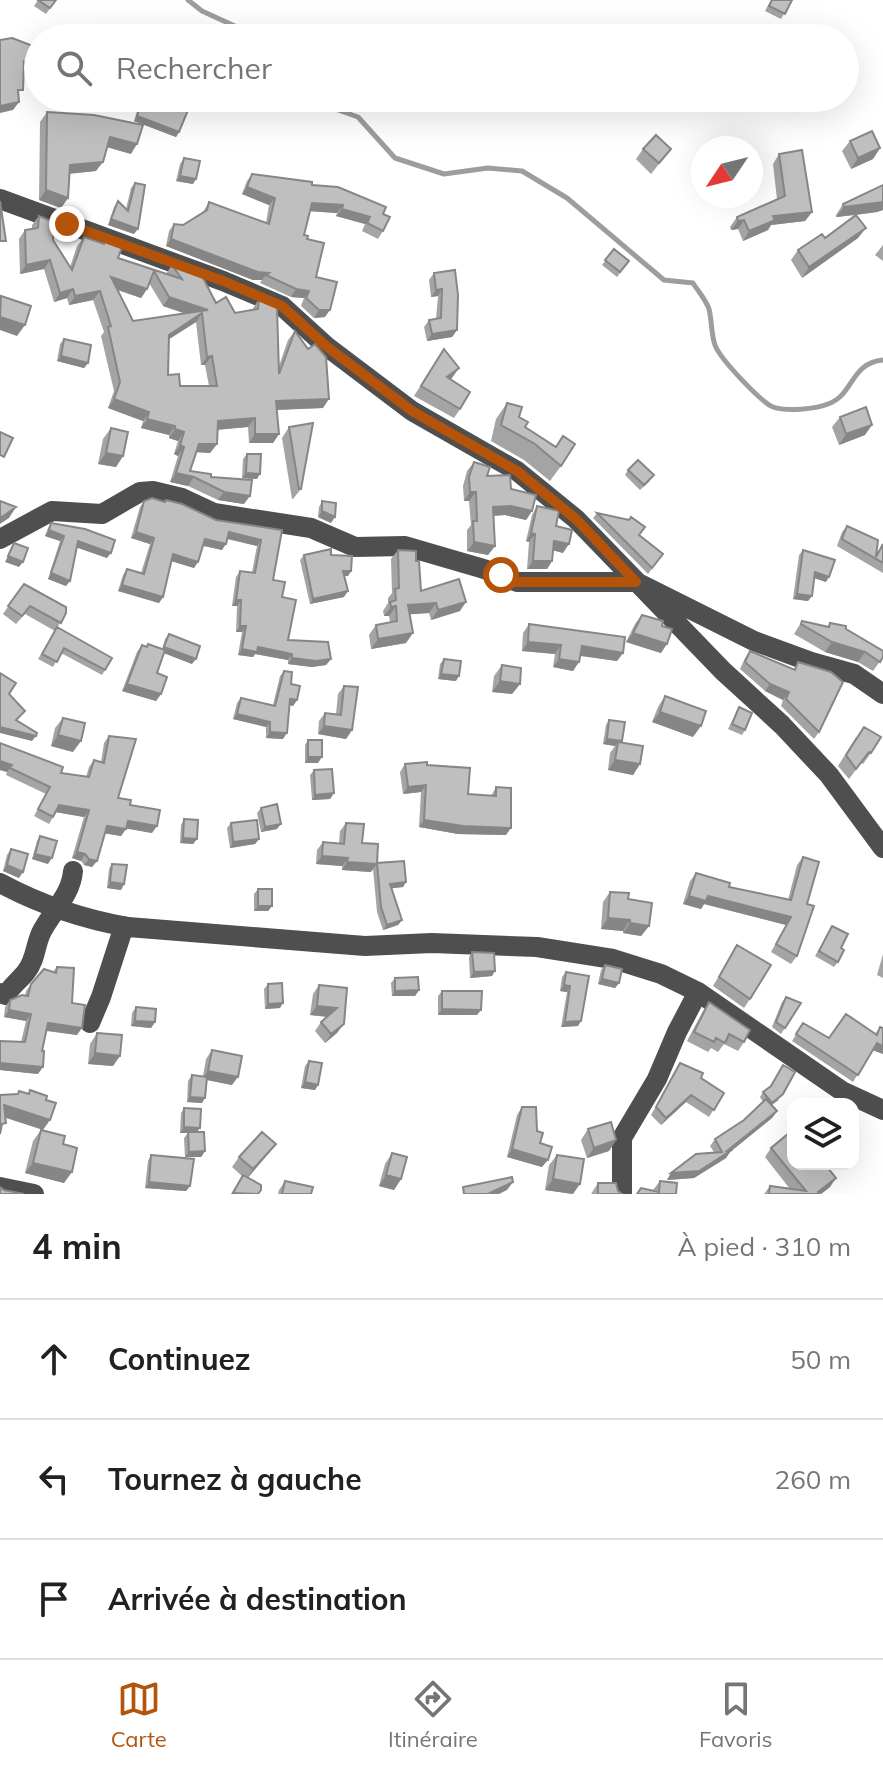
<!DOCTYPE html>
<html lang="fr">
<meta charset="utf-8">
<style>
:root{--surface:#fff;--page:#f6f6f6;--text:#202124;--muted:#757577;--line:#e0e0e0;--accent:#b45309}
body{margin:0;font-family:Mulish,sans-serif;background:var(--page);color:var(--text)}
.controls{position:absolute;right:24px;bottom:24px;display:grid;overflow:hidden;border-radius:16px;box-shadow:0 8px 32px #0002}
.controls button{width:72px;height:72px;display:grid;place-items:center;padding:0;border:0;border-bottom:2px solid var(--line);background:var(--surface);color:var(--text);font:40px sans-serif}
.compass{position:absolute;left:691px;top:136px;width:72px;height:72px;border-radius:50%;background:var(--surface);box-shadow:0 8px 32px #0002;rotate:235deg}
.stop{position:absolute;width:24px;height:24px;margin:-18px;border:6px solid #b45309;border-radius:50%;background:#fff}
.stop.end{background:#b45309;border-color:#fff;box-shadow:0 2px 8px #0008}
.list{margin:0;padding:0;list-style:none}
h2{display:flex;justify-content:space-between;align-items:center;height:104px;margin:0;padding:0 32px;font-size:34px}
h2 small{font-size:26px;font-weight:400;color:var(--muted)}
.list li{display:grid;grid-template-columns:52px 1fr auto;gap:24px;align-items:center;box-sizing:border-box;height:120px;padding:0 32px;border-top:2px solid var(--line)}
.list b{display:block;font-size:30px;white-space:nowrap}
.list em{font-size:26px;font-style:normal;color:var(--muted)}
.icon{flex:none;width:44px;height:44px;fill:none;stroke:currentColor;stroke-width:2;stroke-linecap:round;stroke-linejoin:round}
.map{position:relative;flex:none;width:883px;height:1194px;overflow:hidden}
.search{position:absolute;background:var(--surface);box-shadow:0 8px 32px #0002;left:24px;right:24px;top:24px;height:88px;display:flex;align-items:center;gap:20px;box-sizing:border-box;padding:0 28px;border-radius:44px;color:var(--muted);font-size:30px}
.sheet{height:464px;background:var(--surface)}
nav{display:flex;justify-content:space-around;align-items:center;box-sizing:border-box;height:112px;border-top:2px solid var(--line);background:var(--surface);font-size:22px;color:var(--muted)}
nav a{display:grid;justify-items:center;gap:4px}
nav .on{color:var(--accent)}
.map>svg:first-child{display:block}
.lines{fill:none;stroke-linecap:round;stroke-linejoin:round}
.stream{stroke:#9d9d9d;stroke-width:5}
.minor{stroke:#4f4f4f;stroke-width:20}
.wall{fill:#a4a4a4;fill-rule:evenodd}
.shaded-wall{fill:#868686}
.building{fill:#bfbfbf;stroke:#868686;stroke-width:2;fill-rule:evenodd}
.route{stroke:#b45309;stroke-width:10}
</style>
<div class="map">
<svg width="883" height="1194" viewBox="0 0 883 1194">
<rect width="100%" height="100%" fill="#fff"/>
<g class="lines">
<!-- stream -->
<path class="stream" d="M188,0L202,11L261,38
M304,98L358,117L395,158L444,174L488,168L522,171L567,198L664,280L693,283C698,291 706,300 709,309C712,321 711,334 715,345C720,359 761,402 773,407C787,412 815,409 828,404C854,395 850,363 883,360"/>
<!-- minor -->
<path class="minor" d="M0,199L223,281L282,306L326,346L412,411L517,471L576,519L723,671L782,725L829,775L883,848
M0,539L52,511L102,514L140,492L153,491L182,498L214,513L311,528L355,547L405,546L484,569L517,582H636L754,641L811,662L854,674L883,694
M0,883C41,905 82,919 128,927L365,946L432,943L537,947L613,959L661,974L698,992L842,1091L883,1110
M0,993L6,995C12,985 20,980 26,972C36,960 35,944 42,931C53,910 71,895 73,871
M90,1023L101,997L124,926
M0,1187L34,1194
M622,1194V1138L657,1079L677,1032L698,992"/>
</g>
<!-- wall -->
<path class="wall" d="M38,0H56L46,14L34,6Z
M771,0H792L781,19L765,11Z
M141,98H193L179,132L176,137L134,121Z
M47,112L131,154L107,147L96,171L69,174L68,198L61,208L39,200L40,122Z
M850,141L880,148L873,159L851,169L842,151Z
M643,149H671L651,174L636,159Z
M779,154L812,212L805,221L771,225L768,230L743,241L738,229L731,230L730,227L737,217L777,199L773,164Z
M184,158L193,184L176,181L180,164Z
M252,174L312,185L383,214V231L378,239L362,231L365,224L336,216L337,213L310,211L304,235L307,239L325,317L314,318L301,306L304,298L291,297L260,283L262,280H253L166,246L169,231L174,224L183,225L203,212L209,202L266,223L269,205L242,194L247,181Z
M135,183L134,234L108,225L114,207L118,201L126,209L131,188Z
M883,185V210L877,212L856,215L858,238L802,278L791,260L798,250L825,238L856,215L836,217V215L843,204Z
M39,216L70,267L77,246L84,237L103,244L105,241L118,258L166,274L172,265L216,303L235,313L252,310L259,299L279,366L288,340L295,331L323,408L277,410L279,434L273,443H249L248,427L217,430V444L210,453L196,452L190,471L211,477L244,504L218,500L188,486L170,482L178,456L174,454L178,441L169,438V435L141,428L143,421L108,408L114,391L101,336L104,332L93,300L69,305L67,298L54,302L44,269L20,274L19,239L25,230L32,229V225ZM149,283L163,306L186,314L133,321L117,290L141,298L147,289ZM196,322L201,365H205L209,386H180L168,375L169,339Z
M883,245V261L875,255Z
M614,249L629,261L617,277L602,265Z
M455,270L457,330L452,337L427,341L424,327L429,320L436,319L438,296L431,297L429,280L434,273Z
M64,339L88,363L84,368L57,361L60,344Z
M437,359L452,378L450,379L460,409L454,418L414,396Z
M507,403L525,427L561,466L550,481L524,460L491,441L496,419Z
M840,417L865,435L839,445L832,427Z
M289,427L301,489L293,499H292L282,438Z
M111,428L123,456L116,467L98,464L103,439Z
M247,454L257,479L242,478L243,459Z
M474,462L487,476L511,489L532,511L526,520L505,515L494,516L495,546L488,555L467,551V530L471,525L469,501H464L463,486L467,471Z
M628,470L650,481L640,490L625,475Z
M144,501L216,520L282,530L273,580L282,597L288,640L331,659L326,665L312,667L288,664V660L255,654L253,657L238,655L242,632H236L237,606H232L236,577L240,571L252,572L257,546L227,539L222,550L203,546L194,568L171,561L163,597L159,603L118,591L123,575L127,569L141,573L150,544L131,538L140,507Z
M322,501L331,523L318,517L319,507Z
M537,506L556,526L563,553L553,550L552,561L547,569H527L529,542L526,541L532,515Z
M597,513L628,520L631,517L639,536L663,554L648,574L593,518Z
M51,523L107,558L77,547L66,586L48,579L60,541L45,536L48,528Z
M847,526L877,554L883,544V573L837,546L842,532Z
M398,550L416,561L421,591L460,611L431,620L429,613L409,614L406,643L371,649L369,635L376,625L390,622L389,616H384L383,611L388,603V598L392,593L391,559Z
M803,550L826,582L814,578L808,601L793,599L799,555Z
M304,555H331L351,571L348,576H344V597L310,604L300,560Z
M24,584L66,613L57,628L105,670L102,675L61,653L53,667L38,659L55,631L25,614L16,624L3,614Z
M642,615L662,626L661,653L626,642L635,624Z
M802,621L827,627L830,623L883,657L873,671L858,662L825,652L794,634Z
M529,624L623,653L617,661L580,656L573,671L553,667L555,654L522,651L523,633Z
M169,634L192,664L164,653L157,673L161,694L156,701L122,691L137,652L142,645L147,647L148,644L162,649L165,639Z
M750,651L794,669L798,662L819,732L814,739L781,706L783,700L765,691L740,669L745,658Z
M444,659L456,681L438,679L440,664Z
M502,665L520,684L512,694L492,692L494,676Z
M284,671L291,684L297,700L293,706L289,705L283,739L266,738V727L233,719L237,703L241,698L273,705L280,676Z
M344,686L352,730L346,739L318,734L319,721L325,713L336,714L338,694Z
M665,696L693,737L652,722L658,707Z
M739,707L745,730L742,735L728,729Z
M63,718L73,752L51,746L55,728Z
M609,720L621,743L640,764L633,775L608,770L610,753L615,746L603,744L606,725Z
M109,736L118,798L130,805L152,833L126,828L121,836L105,833L97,861L92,867L84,865L81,861L72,858L84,817L56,812L49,824L34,816L46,794L6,775L7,772L0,770V743L61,773L86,777L89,767L94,760L101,762L104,743Z
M856,737L871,753L863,764L861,763L849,779L838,766Z
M308,740L318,763H305V745Z
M405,764L427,765L468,794L491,796L496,787L506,835L458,834L419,827L421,792L403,794L400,772Z
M314,770L334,793L330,799L312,800L310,775Z
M261,808L277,829L261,832L257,813Z
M184,819L197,839L193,844L180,843L181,825Z
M231,823L259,839L255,844L230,848L227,828Z
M346,823L362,843L371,872L342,870V866L316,864L317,850L323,842L339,843L340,831Z
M40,836L48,864L32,859L37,841Z
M11,849L19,878L3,871L7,855Z
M803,857L807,904L797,956L791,964L771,952L786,925L704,904L701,909L683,904L690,881L696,873L729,887L788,900L797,865Z
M377,863L406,882L403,887L392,888L402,920L398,925L383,930L377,912L373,869Z
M112,864L124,884L121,890L107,888L109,869Z
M258,889L272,906L268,911H254V894Z
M610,892L628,899L649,926L641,936L623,933V931L601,929L603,902Z
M832,926L841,948L838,962L834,967L815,956Z
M737,945L750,999L744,1008L713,986Z
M472,952L492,976L470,978L469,957Z
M883,954V978L877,975Z
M605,965L619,983L615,988L598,984L601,970Z
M57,967L72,1003L77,1035L46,1031L38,1074L0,1070V1041L21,1042L26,1021L4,1017L5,1007L10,1000L25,996L26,991L31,984L53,972Z
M566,972L589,976L578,1026L561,1027L567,992L560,991L562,977Z
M395,978L419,990L415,996H392L391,983Z
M268,984L280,1008L265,1009L264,989Z
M319,985L337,1033L325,1043L315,1031L321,1022L327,1017L310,1015L313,994Z
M442,991L477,1015H438V996Z
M786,997L801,1003L781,1034L772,1027L782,1002Z
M709,1002L744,1042L738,1051L724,1044L718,1052L711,1048L708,1052L687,1041L703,1011Z
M136,1007L155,1022L151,1028L131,1026L132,1013Z
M803,1023L829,1038L875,1034L880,1027L883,1054L873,1050L853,1082L792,1041Z
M97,1033L113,1066L88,1064L90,1044Z
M212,1050L232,1085L207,1080L202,1103L187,1102L188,1081L192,1075L203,1076L206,1059Z
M309,1061L318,1085L315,1090L301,1088L305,1066Z
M680,1063L724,1093L709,1117L686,1102L661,1125L651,1115Z
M763,1092L779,1100L772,1105L777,1111L772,1118L730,1152L726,1158L694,1178L667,1180L671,1173L714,1152L710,1146L715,1139L744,1120L763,1102L760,1097Z
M522,1107L537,1131L540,1143L542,1167L507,1157L517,1115Z
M184,1108L200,1128L197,1132L205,1151L201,1157H185L184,1138L188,1133H180L181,1113Z
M588,1129L616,1140L609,1151L587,1158L581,1140Z
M41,1130L63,1144L64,1183L25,1173L33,1141Z
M793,1140L827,1167L830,1187L821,1194H764L770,1186L790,1189L765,1157L771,1148Z
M392,1153L401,1179L394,1190L379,1186L385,1164Z
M268,1154L248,1177L258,1194H231L242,1176L232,1167L239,1157Z
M151,1155L190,1186L186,1191L145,1188L148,1161Z
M557,1155L573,1194L545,1190L549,1165Z
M285,1181L311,1194H278L279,1190Z
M660,1181L676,1194L653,1190Z
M598,1183L618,1191L622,1194H591Z"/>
<!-- shaded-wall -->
<path class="shaded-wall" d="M24,61L35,65L29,73L18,69Z
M68,98H91L86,104Z
M19,102L13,110L0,113V106Z
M137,116L179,132L176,137L134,121Z
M110,137L137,144L131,154L103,146Z
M880,148L873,159L851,169L858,158Z
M103,162L96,171L63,174L70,165Z
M180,176L196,179L193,184L176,181Z
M247,187L275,198L269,205L242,194Z
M46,190L68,198L61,208L39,200Z
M883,202V210L877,212L836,217L844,207Z
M312,203L343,205L337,213L307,211Z
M342,209L370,217L365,224L336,216Z
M812,212L805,221L771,225L768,230L743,241L749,231L773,216Z
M111,219L138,229L134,234L108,225Z
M744,220L738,229L731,230L738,221Z
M866,228L858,238L802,278L809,267Z
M171,239L269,273L266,275L262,280H253L166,246Z
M50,260L44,269L20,274L26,265Z
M111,277L147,289L141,298L105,285Z
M73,289L67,298L54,302L60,293Z
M296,289L309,291L304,298L291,297Z
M442,289L438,296L431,297L436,290Z
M100,291L93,300L69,305L75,296Z
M169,297L208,310L202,313L196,322L163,343L169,335L196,317L163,306Z
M319,310H330L325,317L314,318Z
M0,317L25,325L17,336L0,330Z
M457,330L452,337L427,341L432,334Z
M61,356L88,363L84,368L57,361Z
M212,356L205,365H201L207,357Z
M459,368L452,378L440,387L447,377Z
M114,399L149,412L143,421L108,408Z
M329,399L323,408L270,410L276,401Z
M255,418L248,427L212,430L218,421Z
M147,419L175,426L169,435L141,428Z
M872,425L865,435L839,445L846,434Z
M175,429L184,432L178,441L169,438Z
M255,434H279L273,443H249Z
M199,444H217L210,453L193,452Z
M180,445L184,447L178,456L174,454Z
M106,453L123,456L116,467L98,464Z
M176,473L194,477L188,486L170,482Z
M246,473L260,474L257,479L242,478Z
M224,492L250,496L244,504L218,500Z
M470,492H476L469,501H464Z
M511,506L532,511L526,520L505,515L487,516L493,507Z
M16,507L9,518L0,524V516Z
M322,511L335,517L331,523L318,517Z
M49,530L64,536L60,541L45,536Z
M136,532L154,538L150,544L131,538Z
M229,532L261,540L257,546L225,538Z
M531,533L535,534L529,542L526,541Z
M205,539L226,544L222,550L201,545Z
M78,541L111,553L107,558L75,547Z
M554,541L569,544L563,553L548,549Z
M474,542L495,546L488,555L467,551Z
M173,554L198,562L194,568L168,560Z
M8,556L23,562L19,567L5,562Z
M533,561H552L547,569H527Z
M343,571H351L348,576H339Z
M815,572L829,577L826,582L811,577Z
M51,573L70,581L66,586L48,579Z
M122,585L163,597L159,603L118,591Z
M348,591L344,597L310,604L313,599Z
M797,594L812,596L808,601L793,599Z
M236,600H241L237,606H232Z
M466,602L460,611L431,620L438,610Z
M436,603L429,613L401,615L408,605Z
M396,606L389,616H384L391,607Z
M240,626H246L242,632H236Z
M413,633L406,643L371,649L378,639Z
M633,633L667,644L661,653L626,642Z
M528,642L561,645L555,654L522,651Z
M832,642L865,652L858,662L825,652Z
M582,646L623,653L617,661L576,655Z
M164,647L196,659L192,664L161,652Z
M258,647L292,654L288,660L255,654L253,657L238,655L242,649Z
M292,658L331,659L326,665L312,667L288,664Z
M559,659L579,662L573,671L553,667Z
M441,674L459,676L456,681L438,679Z
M500,681L520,684L512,694L492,692Z
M127,684L161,694L156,701L122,691Z
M770,684L789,692L783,700L765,691Z
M290,699L297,700L293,706L286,704Z
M660,712L701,726L693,737L652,722Z
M237,714L270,722L266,727L233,719Z
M324,726L352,730L346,739L318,734Z
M0,727L36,736L32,741L0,733Z
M270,732L287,733L283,739L266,738Z
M58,735L81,741L73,752L51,746Z
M607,739L622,741L619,746L618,742L615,746L603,744Z
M308,757H322L318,763H305Z
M615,760L640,764L633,775L608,770Z
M0,761L12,765L7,772L0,770Z
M426,785L421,792L403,794L408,787Z
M334,793L330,799L312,800L315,795Z
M59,805L89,810L84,817L55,812Z
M424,820L511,828L506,835L458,834L419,827Z
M128,821L157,826L152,833L123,828Z
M281,824L277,829L261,832L265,827Z
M107,826L126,829L121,836L102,833Z
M183,838L197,839L193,844L180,843Z
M259,839L255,844L230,848L233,842Z
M77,852L85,854L81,861L72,858Z
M35,854L52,858L48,864L32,859Z
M322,856L348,858L342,866L316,864Z
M89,859L97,861L92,867L84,865Z
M347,862L377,864L371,872L342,870Z
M7,865L23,872L19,878L3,871Z
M110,882L124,884L121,890L107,888Z
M406,882L403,887L386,889L390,884Z
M689,896H708L791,917L786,925L704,904L701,909L683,904Z
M258,906H272L268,911H254Z
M608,918L630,920L623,931L601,929Z
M402,920L398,925L383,930L387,925Z
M630,923L649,926L641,936L623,933Z
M495,971L492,976L470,978L474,972Z
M602,979L619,983L615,988L598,984Z
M564,985L570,986L567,992L560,991Z
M419,990L415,996H392L395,991Z
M283,1003L280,1008L265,1009L268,1004Z
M317,1006L337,1008L331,1017L310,1015Z
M442,1009L481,1010L477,1015H438Z
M9,1010L31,1014L26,1021L4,1017Z
M135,1021L155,1022L151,1028L131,1026Z
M581,1021L578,1026L561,1027L565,1022Z
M48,1023L82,1028L77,1035L43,1030Z
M344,1024L337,1033L325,1043L331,1034Z
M877,1043L883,1046V1054L872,1050Z
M95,1053L120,1056L113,1066L88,1064Z
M0,1063L43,1067L38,1074L0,1070Z
M208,1071L238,1077L232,1085L202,1079Z
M305,1082L318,1085L315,1090L301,1088Z
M691,1095L686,1102L661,1125L666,1118Z
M190,1097L205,1098L202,1103L187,1102Z
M4,1105L50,1120L43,1130L0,1116Z
M777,1111L772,1118L730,1152L726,1158L694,1178L667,1180L671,1173L727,1151Z
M184,1127L200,1128L196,1133H180Z
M616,1140L609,1151L587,1158L594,1148Z
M276,1144L268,1154L246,1180L253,1169Z
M512,1149L548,1160L542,1167L507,1157Z
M205,1151L201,1157H185L189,1152Z
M33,1163L72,1172L64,1183L25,1173Z
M386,1175L401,1179L394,1190L379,1186Z
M836,1178L830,1187L821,1194H817Z
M553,1179L580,1184L573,1194L545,1190Z
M149,1182L190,1186L186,1191L145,1188Z
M513,1182L507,1190L499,1194H488Z"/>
<!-- building -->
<path class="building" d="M38,0H56L50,8Z
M772,0H792L785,14L769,6Z
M12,38L38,48V57L35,65L24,61L23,90H18L19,102L0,106V40Z
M143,98H193L179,132L137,116Z
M47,112L94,115L143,125L137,144L110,137L103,162L70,165L68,198L46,190Z
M872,131L880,148L858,158L850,141Z
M656,135L671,149L659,163L643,149Z
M802,150L812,212L773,216L775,220L749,231L744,220L738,221L737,217L785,196L779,154Z
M184,158L200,161L196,179L180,176Z
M252,174L312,182V185L338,187L386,207L383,214L390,217L383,231L367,223L370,217L342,209L343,205L312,203L304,235L308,236L307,239L324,243L316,277L337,282L330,310H319L306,298L309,291L296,289L266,275L269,273L258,272L171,239L174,224L183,225L207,210L209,202L269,224L275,198L247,187Z
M135,183L145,185L138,229L111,219L118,201L128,211Z
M883,185V202L844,207L843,204Z
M0,201L6,241H0Z
M856,215L866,228L809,267L798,250L822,234L825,238Z
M39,216L54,222L53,240L72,270L84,237L104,244L105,241L122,247L118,258L182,279L172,265L202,276L216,303L226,297L235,313L258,309L259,299L277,307L279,374L295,331L308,349L315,344L326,357L329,399L276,401L279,434H255V418L218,421L217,444H199L190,471L211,474V477L252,480L250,496L224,492L194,477L176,473L184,447L180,445L184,432L175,429V426L147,419L149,412L114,399L120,382L108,327L111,326L100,291L75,296L73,289L60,293L50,260L26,265L25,230L38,228ZM154,271L169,297L208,310L133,321L111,277L147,289ZM202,313L207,357L212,356L217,386H180L179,374L168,375L169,335Z
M614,249L629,261L620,272L605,260Z
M455,270L458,295L457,330L432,334L429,320L441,318L442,289L436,290L434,273Z
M1,296L31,306L25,325L0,317Z
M64,339L91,345L88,363L61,356Z
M444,349L459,368L447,377L470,392L460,409L421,386Z
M507,403L522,407L519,417L528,422L525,427L556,447L563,436L575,444L561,466L535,444L501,425Z
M866,407L872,425L846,434L840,417Z
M313,423L301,489H299L289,427Z
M111,428L128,432L123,456L106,453Z
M0,432L13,438L4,457L0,455Z
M247,454H261L260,474L246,473Z
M638,460L654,475L644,485L628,470Z
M474,462L490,467L487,476L510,475L511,489L536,495L532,511L511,506L493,507L495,546L474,542L473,521H477L476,492H470L469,477Z
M152,498L165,502L166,500L182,504L216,520L282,530L273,580L285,582L282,597L296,600L288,640L328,642L331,659L316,661L292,658V654L258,647L257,652L242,649L246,626H240L241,600H236L240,571L255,573L261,540L229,532L226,544L205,539L198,562L173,554L163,597L122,585L127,569L144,574L154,538L136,532L144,501Z
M0,501L16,507L2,517L0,516Z
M322,501L336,503L335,517L322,511Z
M537,506L559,511L556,526L572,530L569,544L554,541L552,561H533L535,534L531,533Z
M597,513L629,520L631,517L645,527L639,535L663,554L652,568Z
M51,523L85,529L115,540L111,553L78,541L70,581L51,573L64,536L49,530Z
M847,526L878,540L876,557L883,544V563L842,539Z
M14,543L28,548L23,562L8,556Z
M331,549V555L352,556L351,571H343L348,591L313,599L304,555Z
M398,550L416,551V561H419L421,591L459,579L466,602L438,610L436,603L408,605L413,633L378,639L376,625L397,621L396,606L391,607L390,602L396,600L395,589L399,588Z
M803,550L835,560L829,577L815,572L812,596L797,594Z
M24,584L66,607V613L61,623L30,606L22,616L8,606Z
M642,615L663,621L662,626L672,629L667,644L633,633Z
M802,621L829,627L830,623L846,626V629L883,651V657L880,662L865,652L832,642L801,624Z
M529,624L625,637L623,653L582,646L579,662L559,659L561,645L528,642Z
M57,627L112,658L105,670L64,648L57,662L42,654Z
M169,634L200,646L196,659L164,647Z
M148,644L165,650L157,673L167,677L161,694L127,684L142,645L147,647Z
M750,651L795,670L798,662L831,672L843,682L819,732L786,699L789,692L770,684L745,662Z
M444,659L461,661L459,676L441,674Z
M502,665L521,668L520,684L500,681Z
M284,671L292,672L291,684L300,686L297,700L290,699L287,733L270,732V722L237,714L241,698L275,706Z
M0,673L16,683L9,694L25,711L16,720L37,733L36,736L0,727Z
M344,686L358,687L352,730L324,726L325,713L341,715Z
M665,696L706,711L701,726L660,712Z
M739,707L752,713L745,730L732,724Z
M63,718L85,723L81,741L58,735Z
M609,720L625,722L622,741L607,739Z
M864,727L881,737L871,753L869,752L856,769L846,755Z
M109,736L136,739L118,798L131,800L130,805L160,810L157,826L128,821L126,829L107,826L97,861L89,859L85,854L77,852L89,810L59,805L53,817L38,809L50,787L10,768L12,765L0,761V743L63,767L61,773L89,777L94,760L104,763Z
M308,740H322V757H308Z
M618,742L643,746L640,764L615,760Z
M427,762V765L470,768L468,794L496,796V787L511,788V828L463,826L424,820L426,785L408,787L405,764Z
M332,769L334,793L315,795L314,770Z
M277,804L281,824L265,827L261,808Z
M184,819L198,820L197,839L183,838Z
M257,820L259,839L233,842L231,823Z
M346,823L364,824L362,843L378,844L377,864L347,862L348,858L322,856L323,842L344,844Z
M40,836L57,841L52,858L35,854Z
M11,849L28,854L23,872L7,865Z
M803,857L819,862L807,904L814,906L797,956L776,944L791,917L708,896L706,901L689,896L696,873L730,883L729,887L791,900Z
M404,861L406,882L390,884L402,920L387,925L381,907L377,863Z
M112,864L127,865L124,884L110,882Z
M258,889H272V906H258Z
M610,892L629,893L628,899L652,903L649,926L630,923V920L608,918Z
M832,926L848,934L841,948L844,950L838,962L819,951Z
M737,945L771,965L750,999L719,977Z
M472,952L494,953L495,971L474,972Z
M605,965L622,969L619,983L602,979Z
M57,967L74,968L72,1003L85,1005L82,1028L48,1023L42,1051H44L43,1067L0,1063V1041L25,1042L31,1014L9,1010L10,1000L22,995L28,996L31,984L44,969L56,973Z
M566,972L589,976L581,1021L565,1022L570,986L564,985Z
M418,977L419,990L395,991V978Z
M282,983L283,1003L268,1004V984Z
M319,985L347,988L344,1024L331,1034L321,1022L337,1008L317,1006Z
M442,991H482L481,1010L442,1009Z
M786,997L801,1003L785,1028L776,1022Z
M709,1002L750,1030L744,1042L729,1034L725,1043L716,1038L714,1042L694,1032Z
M136,1007L156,1009L155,1022L135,1021Z
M846,1014L877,1035L880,1027L883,1028V1046L877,1043L858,1075L796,1034L803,1023L829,1038Z
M97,1033L122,1035L120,1056L95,1053Z
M212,1050L242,1056L238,1077L208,1071Z
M309,1061L322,1063L318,1085L305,1082Z
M680,1063L703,1073L701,1078L724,1093L714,1110L691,1095L666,1118L656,1107Z
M783,1065L795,1072L783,1094L772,1103L763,1092L771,1086Z
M192,1075L207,1077L205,1098L190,1097Z
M30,1090L47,1096L46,1100L56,1103L50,1120L4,1105L6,1123L2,1124L0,1134V1095L18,1094L19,1091L29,1094Z
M766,1099L777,1111L727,1151H730L699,1171L671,1173L696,1154L722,1152L715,1139L744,1120Z
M522,1107H536L537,1131L543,1133L540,1143L552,1147L548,1160L512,1149Z
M184,1108L201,1109L200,1128L184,1127Z
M611,1122L616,1140L594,1148L588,1129Z
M41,1130L65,1136L63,1144L77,1148L72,1172L33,1163Z
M188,1132H204L205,1151L189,1152Z
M262,1132L276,1144L253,1169L239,1157Z
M788,1134L793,1140V1164H829L827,1167L836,1178L818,1192V1194H769L770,1186L806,1191L771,1148Z
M392,1153L407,1157L401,1179L386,1175Z
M151,1155L194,1159L190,1186L149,1182Z
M557,1155L584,1159L580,1184L553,1179Z
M243,1175L261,1185V1190L258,1194L233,1193Z
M512,1177L513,1182L488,1194H464L463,1187Z
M285,1181L313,1187L311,1194H282Z
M660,1181L677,1183L676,1194H637L641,1188L659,1192Z
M598,1183H616L618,1191L622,1194H598Z
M0,1187L4,1190L24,1194H0Z"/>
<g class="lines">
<!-- route -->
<path class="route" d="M67,224L223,281L282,306L326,346L412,411L517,471L576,519L636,582H517L501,575"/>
</g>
</svg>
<div class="controls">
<button><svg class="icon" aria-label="layers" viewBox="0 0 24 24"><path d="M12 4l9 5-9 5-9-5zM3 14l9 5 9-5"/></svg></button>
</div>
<svg class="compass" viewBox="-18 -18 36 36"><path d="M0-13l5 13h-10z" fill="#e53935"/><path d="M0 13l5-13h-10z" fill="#757577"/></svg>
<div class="stop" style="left:501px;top:575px"></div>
<div class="stop end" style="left:67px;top:224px"></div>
<div class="search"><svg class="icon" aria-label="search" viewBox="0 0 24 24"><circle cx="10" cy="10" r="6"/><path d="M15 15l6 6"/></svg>Rechercher</div>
</div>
<section class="sheet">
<h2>4 min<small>À pied · 310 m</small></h2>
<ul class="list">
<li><svg class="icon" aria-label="ahead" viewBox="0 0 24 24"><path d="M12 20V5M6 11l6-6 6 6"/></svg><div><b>Continuez</b></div><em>50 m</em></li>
<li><svg class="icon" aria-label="left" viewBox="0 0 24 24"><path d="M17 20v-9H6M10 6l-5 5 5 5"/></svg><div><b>Tournez à gauche</b></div><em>260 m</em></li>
<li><svg class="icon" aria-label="arrive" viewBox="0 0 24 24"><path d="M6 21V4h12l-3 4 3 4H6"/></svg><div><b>Arrivée à destination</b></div></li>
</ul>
</section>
<nav>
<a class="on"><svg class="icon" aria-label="map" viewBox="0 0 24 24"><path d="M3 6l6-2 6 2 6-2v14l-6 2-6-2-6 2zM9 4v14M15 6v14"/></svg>Carte</a>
<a><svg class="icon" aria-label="directions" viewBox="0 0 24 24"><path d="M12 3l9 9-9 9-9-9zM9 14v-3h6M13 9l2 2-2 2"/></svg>Itinéraire</a>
<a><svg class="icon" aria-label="saved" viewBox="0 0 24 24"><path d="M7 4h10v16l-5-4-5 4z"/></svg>Favoris</a>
</nav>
